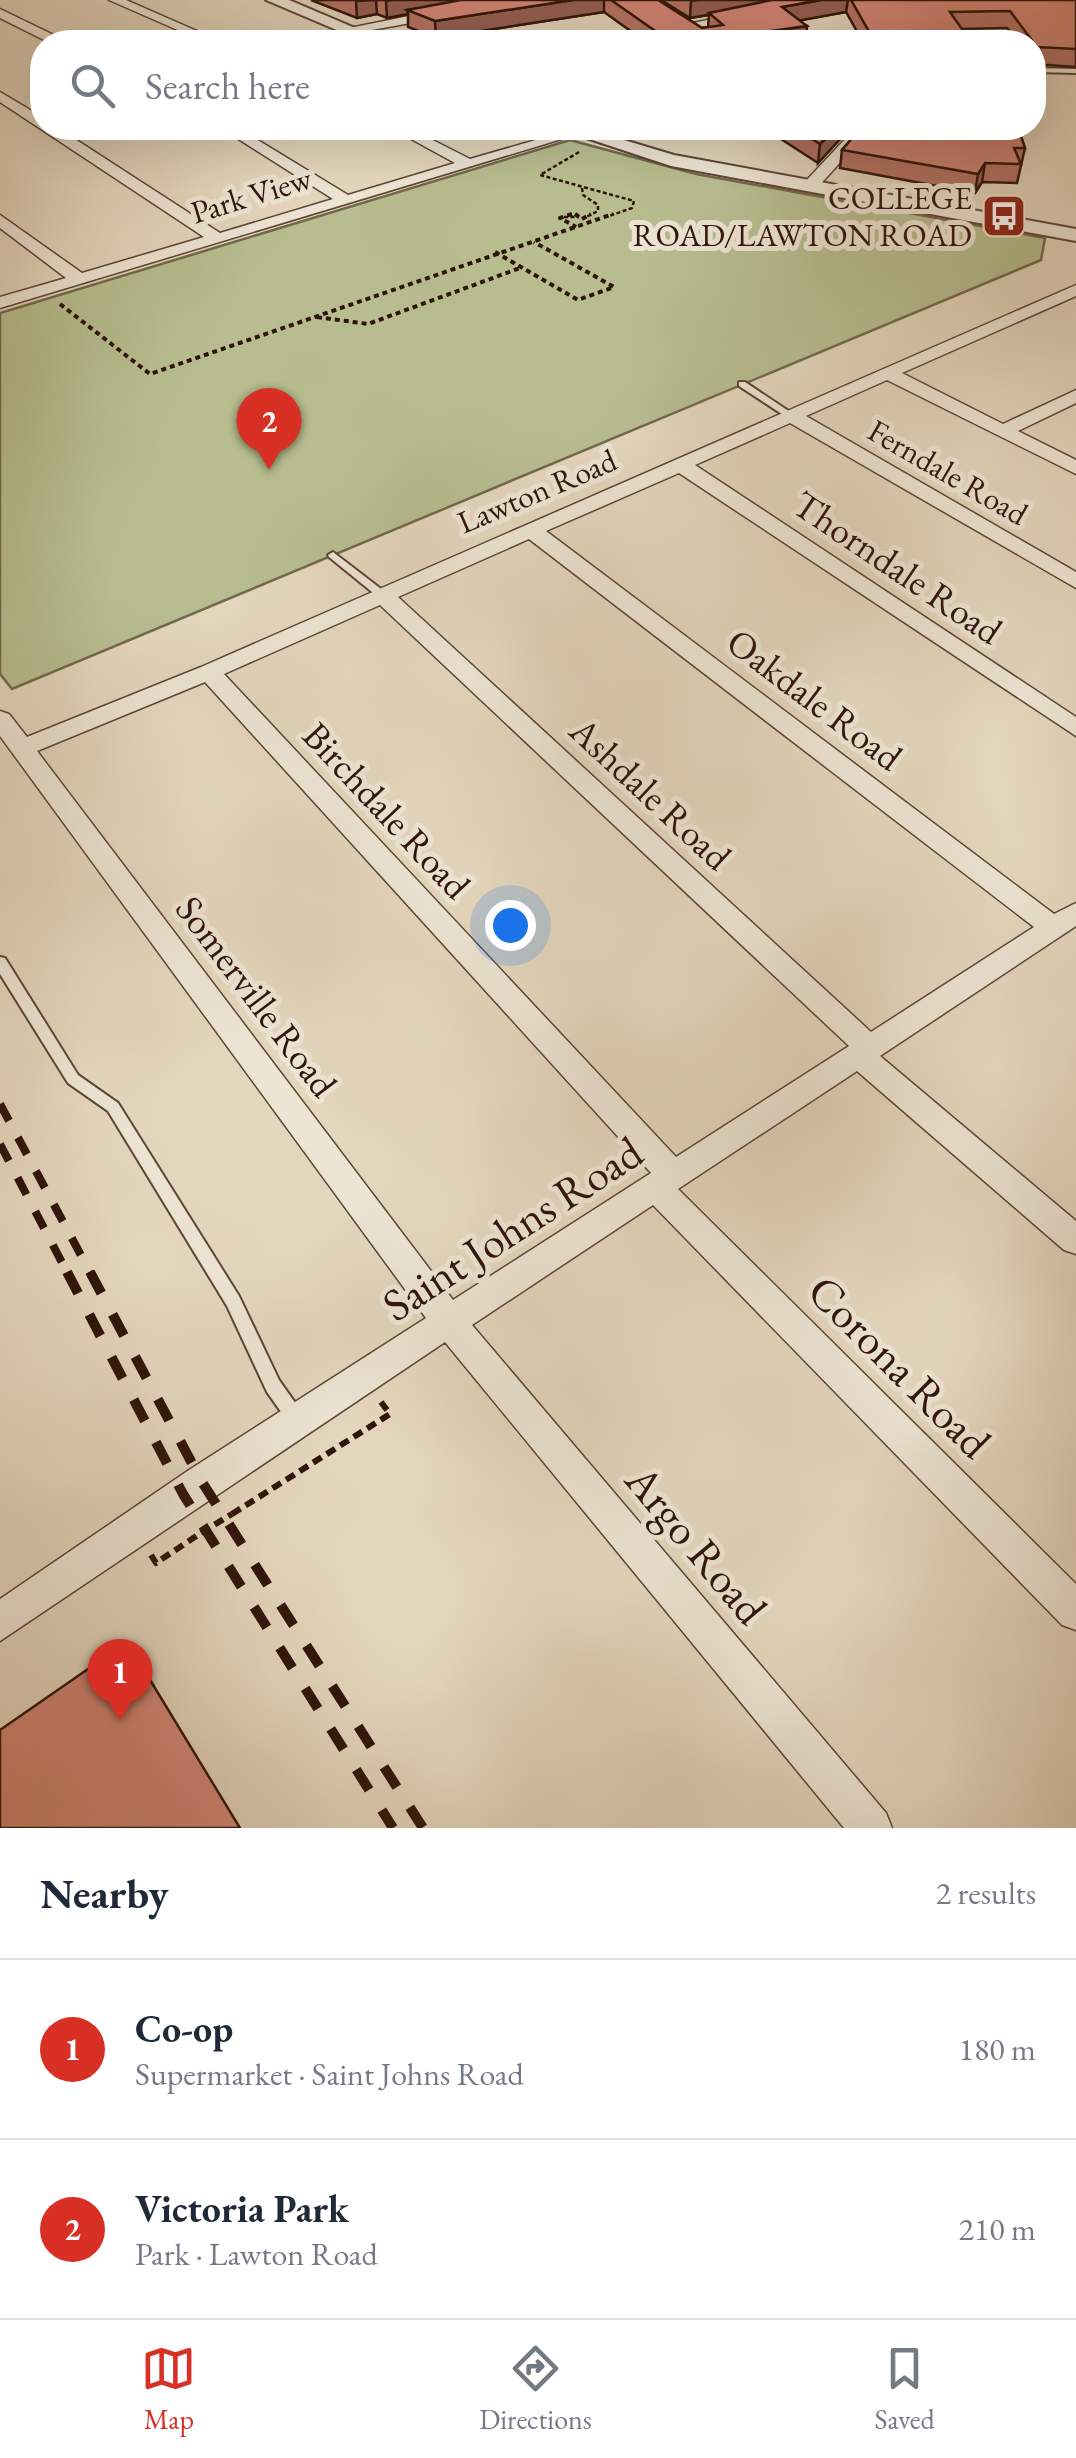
<!DOCTYPE html>
<meta charset="utf-8">
<style>
:root{--surface:#fff;--page:#f2f2f3;--text:#1f2937;--muted:#747a83;--line:#e0e1e3;--accent:#d93025}
body{margin:0;font-family:"EB Garamond",serif;background:var(--page);color:var(--text)}
.you{position:absolute;left:510px;top:925px;width:35px;height:35px;margin:-25px;border:8px solid #fff;border-radius:50%;background:#1a73e8;box-shadow:0 0 0 15px #1a73e833}
.badge{display:grid;place-items:center;width:65px;height:65px;border-radius:50%;background:var(--accent);color:#fff;font-size:32px;font-weight:700}
.pin{position:absolute;translate:-50% -82px;filter:drop-shadow(0 2px 5px #0008)}
.pin::after{content:'';position:absolute;top:52px;width:35px;height:30px;background:inherit;clip-path:polygon(0 0,100% 0,50% 100%)}
.list{margin:0;padding:0;list-style:none}
h2{display:flex;justify-content:space-between;align-items:center;height:130px;margin:0;padding:0 40px;font-size:42px}
h2 small{font-size:32px;font-weight:400;color:var(--muted)}
.list li{display:grid;grid-template-columns:65px 1fr auto;gap:30px;align-items:center;box-sizing:border-box;height:180px;padding:0 40px;border-top:2px solid var(--line)}
.list b{display:block;font-size:38px;white-space:nowrap}
.list p{margin:0;font-size:32px;white-space:nowrap;color:var(--muted)}
.list em{font-size:32px;font-style:normal;color:var(--muted)}
.icon{flex:none;width:55px;height:55px;fill:none;stroke:currentColor;stroke-width:2;stroke-linecap:round;stroke-linejoin:round}
.map{position:relative;flex:none;width:1076px;height:1828px;overflow:hidden}
.search{position:absolute;background:var(--surface);box-shadow:0 10px 40px #0002;left:30px;right:30px;top:30px;height:110px;display:flex;align-items:center;gap:25px;box-sizing:border-box;padding:0 35px;border-radius:40px;color:var(--muted);font-size:38px}
.sheet{height:490px;background:var(--surface)}
nav{display:flex;justify-content:space-around;align-items:center;box-sizing:border-box;height:140px;border-top:2px solid var(--line);background:var(--surface);font-size:28px;color:var(--muted)}
nav a{display:grid;justify-items:center;gap:5px}
nav .on{color:var(--accent)}
.map>svg:first-child{display:block}
.green{fill:#b7bd8f;stroke:#72684c;stroke-width:2.5}
.lines{fill:none;stroke-linecap:round;stroke-linejoin:round}
.service-casing{stroke:#5c4437;stroke-width:4}
.minor-casing{stroke:#5c4437;stroke-width:3}
.tertiary-casing{stroke:#5c4437;stroke-width:4}
.path-far2{stroke:#2e140a;stroke-width:2.5;stroke-dasharray:4 2.5;stroke-linecap:butt}
.path-far1{stroke:#2e140a;stroke-width:4;stroke-dasharray:5 4;stroke-linecap:butt}
.path{stroke:#2e140a;stroke-width:6;stroke-dasharray:10 6;stroke-linecap:butt}
.service{fill:#ede4d4;fill-rule:evenodd}
.minor{fill:#ede4d4;fill-rule:evenodd}
.tertiary{fill:#ede4d4;fill-rule:evenodd}
.rail-far1{stroke:#2e140a;stroke-width:8;stroke-dasharray:19 19;stroke-linecap:butt}
.rail{stroke:#2e140a;stroke-width:10;stroke-dasharray:24 24;stroke-linecap:butt}
.path-bridge{stroke:#2e140a;stroke-width:6;stroke-dasharray:10 6;stroke-linecap:butt}
.wall{fill:#b57265;stroke:#2e140a;stroke-width:2.5}
.shaded-wall{fill:#935d53;stroke:#2e140a;stroke-width:2.5}
.building{fill:#d28576;stroke:#2e140a;stroke-width:2.5}
.labels{text-anchor:middle;dominant-baseline:central;stroke-width:10;stroke-linejoin:round;paint-order:stroke}
.far-street-label{font-size:32px;fill:#2e140a;stroke:#ede4d4}
.far-poi-label{font-size:32px;fill:#2e140a;stroke:#ede4d4;text-anchor:end}
.street-label{font-size:38px;fill:#2e140a;stroke:#ede4d4}
.near-street-label{font-size:45px;fill:#2e140a;stroke:#ede4d4}
</style>
<div class="map">
<svg width="1076" height="1828" viewBox="0 0 1076 1828">
<rect width="100%" height="100%" fill="#e4d6bd"/>
<filter id="stains"><feTurbulence type="fractalNoise" baseFrequency=".002" numOctaves="4"/><feColorMatrix values="0 0 0 0 .2 0 0 0 0 .09 0 0 0 0 .02 0 0 0 .5 -.17"/></filter>
<radialGradient id="worn" r=".72"><stop offset=".6" stop-color="#630" stop-opacity="0"/><stop offset="1" stop-color="#630" stop-opacity=".3"/></radialGradient>
<!-- green -->
<path class="green" d="M570,140L696,174L1045,238L1041,260L12,689L0,674V313Z"/>
<g class="lines">
<defs>
<path id="service" d="M1034,68L1076,69V73L1034,72Z
M739,382H745L796,416L788,418L739,386Z
M333,552L385,592V596H377L329,557L328,555Z
M0,957L5,958L78,1075L118,1103L239,1296L279,1380L303,1414L306,1420L303,1426L297,1428L291,1426L267,1392L227,1306L108,1111L68,1083L0,974Z"/>
<path id="minor" d="M109,0H126L222,42H205Z
M0,9L62,39L64,42H48L0,18Z
M444,9L449,16L306,42H280Z
M745,12L750,19L686,30L679,26Z
M0,92L42,117V128H58L220,233L333,199L221,128H238L348,195L455,163L391,128H409L470,159L577,128L585,132L0,308V297L66,278L0,228V215L82,273L204,237L0,102Z
M836,128H853L864,136L817,188H805V182L847,137Z
M1076,285V296L902,373L1003,424L1076,390V403L1018,431L1076,460V474L887,380L806,416L1076,572V588L790,423L695,465L1076,717V736L679,473L546,531L1054,914L1076,903V926L880,1056L1076,1221V1254L1064,1250L857,1071L678,1189L1076,1584V1630L1062,1625L653,1205L472,1325L886,1813L892,1828H844L445,1342L0,1641V1599L189,1470L426,1318L0,736V711L9,714L27,737L201,667ZM529,539L1034,927L871,1032L398,597ZM380,605L849,1046L676,1157L224,674ZM205,682L651,1173L453,1300L37,751Z"/>
<path id="tertiary" d="M266,0H289L388,42H365Z
M556,128H584L674,155L1076,229V241L671,166Z"/>
</defs>
<!-- service casing -->
<use href="#service" class="service-casing"/>
<!-- minor casing -->
<use href="#minor" class="minor-casing"/>
<!-- tertiary casing -->
<use href="#tertiary" class="tertiary-casing"/>
<!-- path-far2 -->
<path class="path-far2" d="M579,152L540,175L634,201L632,208L606,217
M582,188L583,195L598,205V211L586,217
M564,217H579"/>
<!-- path-far1 -->
<path class="path-far1" d="M572,214L560,218L576,227
M575,214L582,219
M582,219L591,214
M495,252L578,300L614,287L534,242
M60,304L150,374L613,214
M317,317L368,324L520,268"/>
<!-- path -->
<path class="path" d="M232,1514L390,1414L381,1402
M151,1555L156,1563L201,1533"/>
<!-- service -->
<use href="#service" class="service"/>
<!-- minor -->
<use href="#minor" class="minor"/>
<!-- tertiary -->
<use href="#tertiary" class="tertiary"/>
<!-- rail-far1 -->
<path class="rail-far1" d="M0,1104L91,1274
M0,1144L68,1274"/>
<!-- rail -->
<path class="rail" d="M67,1272L183,1494L393,1828
M90,1272L202,1482L423,1828"/>
<!-- path-bridge -->
<path class="path-bridge" d="M201,1533L232,1514"/>
</g>
<!-- wall -->
<path class="wall" d="M311,0H659L702,28L708,27L709,15L690,18L661,0H1076V67L1034,64V42H1018L1007,28L962,29L971,42H863L846,12L800,20L806,42H646L604,12L436,38L408,27V14L387,18L377,14L357,18Z
M764,128H843L842,137L818,163Z
M857,128H1020L1019,131L1025,148L1017,183L982,182L975,193L840,168L842,150L860,129Z"/>
<!-- shaded-wall -->
<path class="shaded-wall" d="M376,0L377,14L357,18L356,1Z
M392,0H482L407,10L408,14L387,18L386,1Z
M573,0H604V12L436,38L435,21Z
M698,0H795L690,18L691,1Z
M821,0H848L846,12L781,24L782,7Z
M807,26L806,42H694Z
M836,128H843L842,137L818,163L820,144Z
M985,163L982,182L975,193L978,174Z"/>
<!-- building -->
<path class="building" d="M461,0H573L435,21L407,10Z
M611,0H658L702,28L723,25L709,13L772,0H821L782,7L807,26L694,42H671Z
M851,0H1076V49L1037,47L1010,11L950,12L971,42H875Z
M794,128H836L820,144Z
M861,128H1018L1025,148H1014L1021,164L985,163L978,174L842,150Z
M127,1642L240,1828H0V1730Z"/>
<!-- icons -->
<defs>
<symbol id="bus-square" viewBox="-11 -11 22 22"><rect x="-9" y="-9" width="18" height="18" rx="4" fill="#8f2418" stroke="#ede4d4"/><path d="M-5-6H5V4H4V6H2V4H-2V6H-4V4H-5ZM-3.5-4V0h7V-4ZM-3.5 1.2v1.5H-2V1.2ZM2 1.2v1.5H3.5V1.2Z" fill="#fff"/></symbol>
</defs>
<g fill-rule="evenodd">
<use href="#bus-square" x="979" y="191" width="50" height="50"/>
</g>
<g class="labels">
<!-- far-street labels -->
<g class="far-street-label">
<text transform="translate(251 195) rotate(-17)">Park View</text>
<text transform="translate(948 472) rotate(30)">Ferndale Road</text>
<text transform="translate(537 491) rotate(-23)">Lawton Road</text>
</g>
<!-- far-poi labels -->
<g class="far-poi-label">
<text x="972" y="198">COLLEGE<tspan x="972" dy="37">ROAD/LAWTON ROAD</tspan></text>
</g>
<!-- street labels -->
<g class="street-label">
<text transform="translate(898 567) rotate(34)">Thorndale Road</text>
<text transform="translate(815 699) rotate(37)">Oakdale Road</text>
<text transform="translate(651 793) rotate(43)">Ashdale Road</text>
<text transform="translate(387 810) rotate(47)">Birchdale Road</text>
<text transform="translate(257 996) rotate(53)">Somerville Road</text>
</g>
<!-- near-street labels -->
<g class="near-street-label">
<text transform="translate(512 1228) rotate(-33)">Saint Johns Road</text>
<text transform="translate(900 1366) rotate(45)">Corona Road</text>
<text transform="translate(697 1544) rotate(50)">Argo Road</text>
</g>
</g>
<rect width="100%" height="100%" filter="url(#stains)"/>
<rect width="100%" height="100%" fill="url(#worn)"/>
</svg>
<div class="you"></div>
<div class="pin badge" style="left:120px;top:1721px">1</div>
<div class="pin badge" style="left:269px;top:470px">2</div>
<div class="search"><svg class="icon" aria-label="search" viewBox="0 0 24 24"><circle cx="10" cy="10" r="6"/><path d="M15 15l6 6"/></svg>Search here</div>
</div>
<section class="sheet">
<h2>Nearby<small>2 results</small></h2>
<ul class="list">
<li><span class="badge">1</span><div><b>Co-op</b><p>Supermarket · Saint Johns Road</p></div><em>180 m</em></li>
<li><span class="badge">2</span><div><b>Victoria Park</b><p>Park · Lawton Road</p></div><em>210 m</em></li>
</ul>
</section>
<nav>
<a class="on"><svg class="icon" aria-label="map" viewBox="0 0 24 24"><path d="M3 6l6-2 6 2 6-2v14l-6 2-6-2-6 2zM9 4v14M15 6v14"/></svg>Map</a>
<a><svg class="icon" aria-label="directions" viewBox="0 0 24 24"><path d="M12 3l9 9-9 9-9-9zM9 14v-3h6M13 9l2 2-2 2"/></svg>Directions</a>
<a><svg class="icon" aria-label="saved" viewBox="0 0 24 24"><path d="M7 4h10v16l-5-4-5 4z"/></svg>Saved</a>
</nav>
